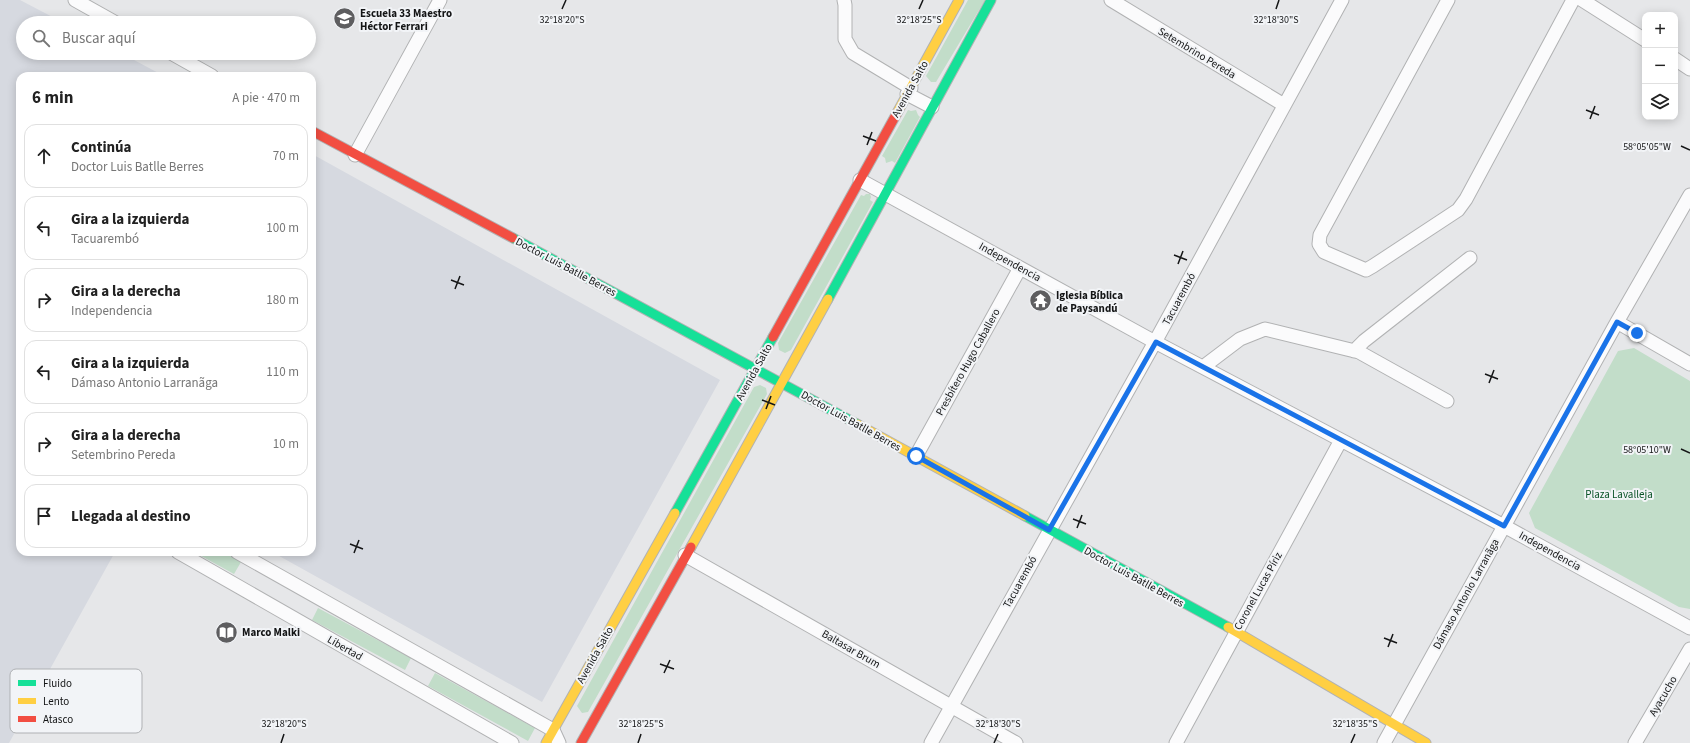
<!DOCTYPE html>
<html lang="es">
<meta charset="utf-8">
<style>
:root{--surface:#fff;--page:#f6f6f6;--text:#222;--muted:#767676;--line:#e0e0e0}
body{margin:0;font-family:"Source Sans 3",sans-serif;background:var(--page);color:var(--text)}
.controls{position:absolute;right:12px;top:12px;display:grid;overflow:hidden;border-radius:8px;box-shadow:0 2px 10px #0003}
.controls button{width:36px;height:36px;display:grid;place-items:center;padding:0;border:0;border-bottom:1px solid var(--line);background:var(--surface);color:var(--text);font:20px sans-serif}
.stop{position:absolute;width:12px;height:12px;margin:-9px;border:3px solid #1a73e8;border-radius:50%;background:#fff}
.stop.end{background:#1a73e8;border-color:#fff;box-shadow:0 1px 4px #0008}
.list{margin:0;padding:0;list-style:none}
h2{display:flex;justify-content:space-between;align-items:center;height:52px;margin:0;padding:0 16px;font-size:17px}
h2 small{font-size:13px;font-weight:400;color:var(--muted)}
.list li{display:grid;grid-template-columns:26px 1fr auto;gap:12px;align-items:center;box-sizing:border-box;height:64px;margin:0 8px 8px;padding:0 8px;border:1px solid var(--line);border-radius:12px}
.list b{display:block;font-size:15px;white-space:nowrap}
.list p{margin:0;font-size:13px;white-space:nowrap;color:var(--muted)}
.list em{font-size:13px;font-style:normal;color:var(--muted)}
.icon{flex:none;width:22px;height:22px;fill:none;stroke:currentColor;stroke-width:2;stroke-linecap:round;stroke-linejoin:round}
.map{position:relative;flex:none;width:1690px;height:743px;overflow:hidden}
.search{position:absolute;background:var(--surface);box-shadow:0 2px 10px #0003;left:16px;top:16px;width:300px;height:44px;display:flex;align-items:center;gap:10px;box-sizing:border-box;padding:0 14px;border-radius:22px;color:var(--muted);font-size:15px}
.panel{position:absolute;background:var(--surface);box-shadow:0 2px 10px #0003;left:16px;top:72px;width:300px;height:484px;border-radius:12px}
.map>svg:first-child{display:block}
.built{fill:#d6d9e0}
.green{fill:#c2ddc9}
.lines{fill:none;stroke-linecap:round;stroke-linejoin:round}
.street-casing{stroke:#b1b2b3;stroke-width:15}
.fast-casing{stroke:#b1b2b3;stroke-width:11}
.slow-casing{stroke:#b1b2b3;stroke-width:11}
.jam-casing{stroke:#b1b2b3;stroke-width:11}
.street{stroke:#fbfbfc;stroke-width:13}
.fast{stroke:#16e098;stroke-width:9}
.slow{stroke:#ffcf43;stroke-width:9}
.jam{stroke:#f24e42;stroke-width:9}
.route{stroke:#1a73e8;stroke-width:5}
.ticks{fill:none;stroke:#141516;stroke-width:1.5}
.labels{text-anchor:middle;dominant-baseline:central;stroke-width:4;stroke-linejoin:round;paint-order:stroke}
.poi-label{font-size:11px;font-weight:bold;fill:#141516;stroke:#f2f4f7;text-anchor:start}
.street-label{font-size:11px;fill:#141516;stroke:#f2f4f7}
.park-label{font-size:11px;fill:#0a5428;stroke:#f2f4f7}
.key{fill:#f2f4f7;stroke:#afb1b4;stroke-width:1}
.key-label{font-size:11px;fill:#141516}
.ticks-label{font-size:10px;text-anchor:middle;fill:#141516;stroke:#f2f4f7;stroke-width:4;stroke-linejoin:round;paint-order:stroke}
</style>
<div class="map">
<svg width="1690" height="743" viewBox="0 0 1690 743">
<rect width="100%" height="100%" fill="#e6e7e9"/>
<!-- built -->
<path class="built" d="M0,0H20L64,23H23V53H121L164,76H20V552H115L9,743H0Z
M312,154L720,380L542,702L272,552H312Z"/>
<!-- green -->
<path class="green" d="M968,0H985L936,82H931L926,76Z
M908,110L911,111L916,110L918,115L920,117L895,163L892,161L886,163L885,158L882,156Z
M866,194H870L871,197L870,200L873,202L791,350L785,353L779,350L778,343L861,195L864,196Z
M1634,348L1690,381V609L1679,607L1535,528L1529,513L1618,351Z
M760,385L766,388L767,394L588,712L582,713L577,706L754,387Z
M194,552H223L241,562L234,574Z
M318,608L411,658L405,670L312,620Z
M435,673L535,728L528,741L428,686Z"/>
<g class="lines">
<defs>
<path id="street" d="M75,0L116,23
M844,0L845,5V39L853,53L911,88
M1111,0L1284,105
M1448,0L1320,235L1319,244L1324,252L1366,270L1373,266L1458,210L1466,199L1573,0
M1582,0L1645,40
M171,53L212,76
M1675,59L1690,69
M907,94L932,107
M355,155L440,0
M860,180L1155,342L1504,526L1690,628
M1617,322L1690,364
M1354,351L1364,341L1470,258
M1203,367L1240,339L1265,329L1359,352L1447,401
M916,456L1020,268
M178,552L512,743
M237,552L553,730L559,743
M685,555L1016,743
M931,743L1155,342L1342,0
M1176,743L1341,440
M1384,743L1617,322L1690,195
M1635,743L1690,649"/>
<path id="fast" d="M513,238L857,424
M828,299L991,0
M675,513L773,337
M1025,516L1228,627"/>
<path id="slow" d="M897,113L959,0
M857,424L1025,516
M691,547L828,299
M1228,627L1426,743
M546,743L675,513"/>
<path id="jam" d="M312,131L513,238
M773,337L897,113
M581,743L691,547"/>
</defs>
<!-- street casing -->
<use href="#street" class="street-casing"/>
<!-- fast casing -->
<use href="#fast" class="fast-casing"/>
<!-- slow casing -->
<use href="#slow" class="slow-casing"/>
<!-- jam casing -->
<use href="#jam" class="jam-casing"/>
<!-- street -->
<use href="#street" class="street"/>
<!-- fast -->
<use href="#fast" class="fast"/>
<!-- slow -->
<use href="#slow" class="slow"/>
<!-- jam -->
<use href="#jam" class="jam"/>
</g>
<g class="lines">
<!-- route -->
<path class="route" d="M916,456L1049,530L1156,342L1504,526L1617,322L1637,333"/>
</g>
<!-- ticks -->
<path class="ticks" d="M562,9L566,0M919,9L923,0M1276,9L1279,0M1586,110L1599,115M1590,119L1595,106M863,136L876,141M867,145L872,132M1681,146L1690,150M1174,255L1187,260M1178,264L1183,251M451,280L464,285M455,289L460,276M1485,374L1498,379M1489,383L1494,370M762,400L775,405M766,409L771,396M1681,449L1690,453M1073,519L1086,524M1077,528L1082,515M350,544L363,549M354,553L359,540M1384,638L1397,643M1388,647L1393,634M660,664L674,669M664,673L670,660M281,743L284,734M638,743L641,734M994,743L998,734M1351,743L1355,734"/>
<!-- icons -->
<defs>
<symbol id="school-disc" viewBox="-11 -11 22 22"><circle r="9.5" fill="#5e5e60" stroke="#f2f4f7"/><path d="M0-5L7-2L0 1L-7-2ZM-4 1L0 2.5L4 1V4Q0 6-4 4Z" fill="#fff"/></symbol>
<symbol id="temple-disc" viewBox="-11 -11 22 22"><circle r="9.5" fill="#5e5e60" stroke="#f2f4f7"/><path d="M0-6L5-2H3V0L6.5 2.5H4V6H1.5V3h-3V6H-4V2.5H-6.5L-3 0V-2H-5Z" fill="#fff"/></symbol>
<symbol id="library-disc" viewBox="-11 -11 22 22"><circle r="9.5" fill="#5e5e60" stroke="#f2f4f7"/><path d="M-6-4Q-3-5.5-.7-3.5V5Q-3 3-6 4ZM6-4Q3-5.5 .7-3.5V5Q3 3 6 4Z" fill="#fff"/></symbol>
</defs>
<g fill-rule="evenodd">
<use href="#school-disc" x="332" y="6" width="25" height="25"/>
<use href="#temple-disc" x="1028" y="288" width="25" height="25"/>
<use href="#library-disc" x="214" y="620" width="25" height="25"/>
</g>
<g class="labels">
<!-- poi labels -->
<g class="poi-label">
<text x="360" y="13">Escuela 33 Maestro<tspan x="360" dy="13">Héctor Ferrari</tspan></text>
<text x="1056" y="295">Iglesia Bíblica<tspan x="1056" dy="13">de Paysandú</tspan></text>
<text x="242" y="632">Marco Malki</text>
</g>
<!-- street labels -->
<g class="street-label">
<text transform="translate(1197 53) rotate(31)">Setembrino Pereda</text>
<text transform="translate(910 89) rotate(-61)">Avenida Salto</text>
<text transform="translate(1010 262) rotate(29)">Independencia</text>
<text transform="translate(566 267) rotate(28)">Doctor Luis Batlle Berres</text>
<text transform="translate(1179 299) rotate(-62)">Tacuarembó</text>
<text transform="translate(968 362) rotate(-61)">Presbítero Hugo Caballero</text>
<text transform="translate(754 372) rotate(-61)">Avenida Salto</text>
<text transform="translate(851 421) rotate(29)">Doctor Luis Batlle Berres</text>
<text transform="translate(1550 551) rotate(29)">Independencia</text>
<text transform="translate(1134 577) rotate(29)">Doctor Luis Batlle Berres</text>
<text transform="translate(1020 582) rotate(-61)">Tacuarembó</text>
<text transform="translate(1258 591) rotate(-61)">Coronel Lucas Píriz</text>
<text transform="translate(1466 594) rotate(-61)">Dámaso Antonio Larranãga</text>
<text transform="translate(345 648) rotate(30)">Libertad</text>
<text transform="translate(851 649) rotate(30)">Baltasar Brum</text>
<text transform="translate(595 655) rotate(-61)">Avenida Salto</text>
<text transform="translate(1663 696) rotate(-60)">Ayacucho</text>
</g>
<!-- park labels -->
<g class="park-label">
<text x="1619" y="494">Plaza Lavalleja</text>
</g>
</g>
<!-- legend -->
<rect x="10" y="669" width="132" height="64" rx="6" class="key"/>
<rect x="18" y="680" width="18" height="6" fill="#16e098"/>
<rect x="18" y="698" width="18" height="6" fill="#ffcf43"/>
<rect x="18" y="716" width="18" height="6" fill="#f24e42"/>
<g class="key-label">
<text x="43" y="687">Fluido</text>
<text x="43" y="705">Lento</text>
<text x="43" y="723">Atasco</text>
</g>
<g class="ticks-label">
<text x="562" y="23">32°18'20"S</text>
<text x="919" y="23">32°18'25"S</text>
<text x="1276" y="23">32°18'30"S</text>
<text x="1647" y="150">58°05'05"W</text>
<text x="1647" y="453">58°05'10"W</text>
<text x="284" y="727">32°18'20"S</text>
<text x="641" y="727">32°18'25"S</text>
<text x="998" y="727">32°18'30"S</text>
<text x="1355" y="727">32°18'35"S</text>
</g>
</svg>
<div class="controls">
<button>+</button>
<button>−</button>
<button><svg class="icon" aria-label="layers" viewBox="0 0 24 24"><path d="M12 4l9 5-9 5-9-5zM3 14l9 5 9-5"/></svg></button>
</div>
<div class="stop" style="left:916px;top:456px"></div>
<div class="stop end" style="left:1637px;top:333px"></div>
<div class="search"><svg class="icon" aria-label="search" viewBox="0 0 24 24"><circle cx="10" cy="10" r="6"/><path d="M15 15l6 6"/></svg>Buscar aquí</div>
<section class="panel">
<h2>6 min<small>A pie · 470 m</small></h2>
<ul class="list">
<li><svg class="icon" aria-label="ahead" viewBox="0 0 24 24"><path d="M12 20V5M6 11l6-6 6 6"/></svg><div><b>Continúa</b><p>Doctor Luis Batlle Berres</p></div><em>70 m</em></li>
<li><svg class="icon" aria-label="left" viewBox="0 0 24 24"><path d="M17 20v-9H6M10 6l-5 5 5 5"/></svg><div><b>Gira a la izquierda</b><p>Tacuarembó</p></div><em>100 m</em></li>
<li><svg class="icon" aria-label="right" viewBox="0 0 24 24"><path d="M7 20v-9h11M14 6l5 5-5 5"/></svg><div><b>Gira a la derecha</b><p>Independencia</p></div><em>180 m</em></li>
<li><svg class="icon" aria-label="left" viewBox="0 0 24 24"><path d="M17 20v-9H6M10 6l-5 5 5 5"/></svg><div><b>Gira a la izquierda</b><p>Dámaso Antonio Larranãga</p></div><em>110 m</em></li>
<li><svg class="icon" aria-label="right" viewBox="0 0 24 24"><path d="M7 20v-9h11M14 6l5 5-5 5"/></svg><div><b>Gira a la derecha</b><p>Setembrino Pereda</p></div><em>10 m</em></li>
<li><svg class="icon" aria-label="arrive" viewBox="0 0 24 24"><path d="M6 21V4h12l-3 4 3 4H6"/></svg><div><b>Llegada al destino</b></div></li>
</ul>
</section>
</div>
